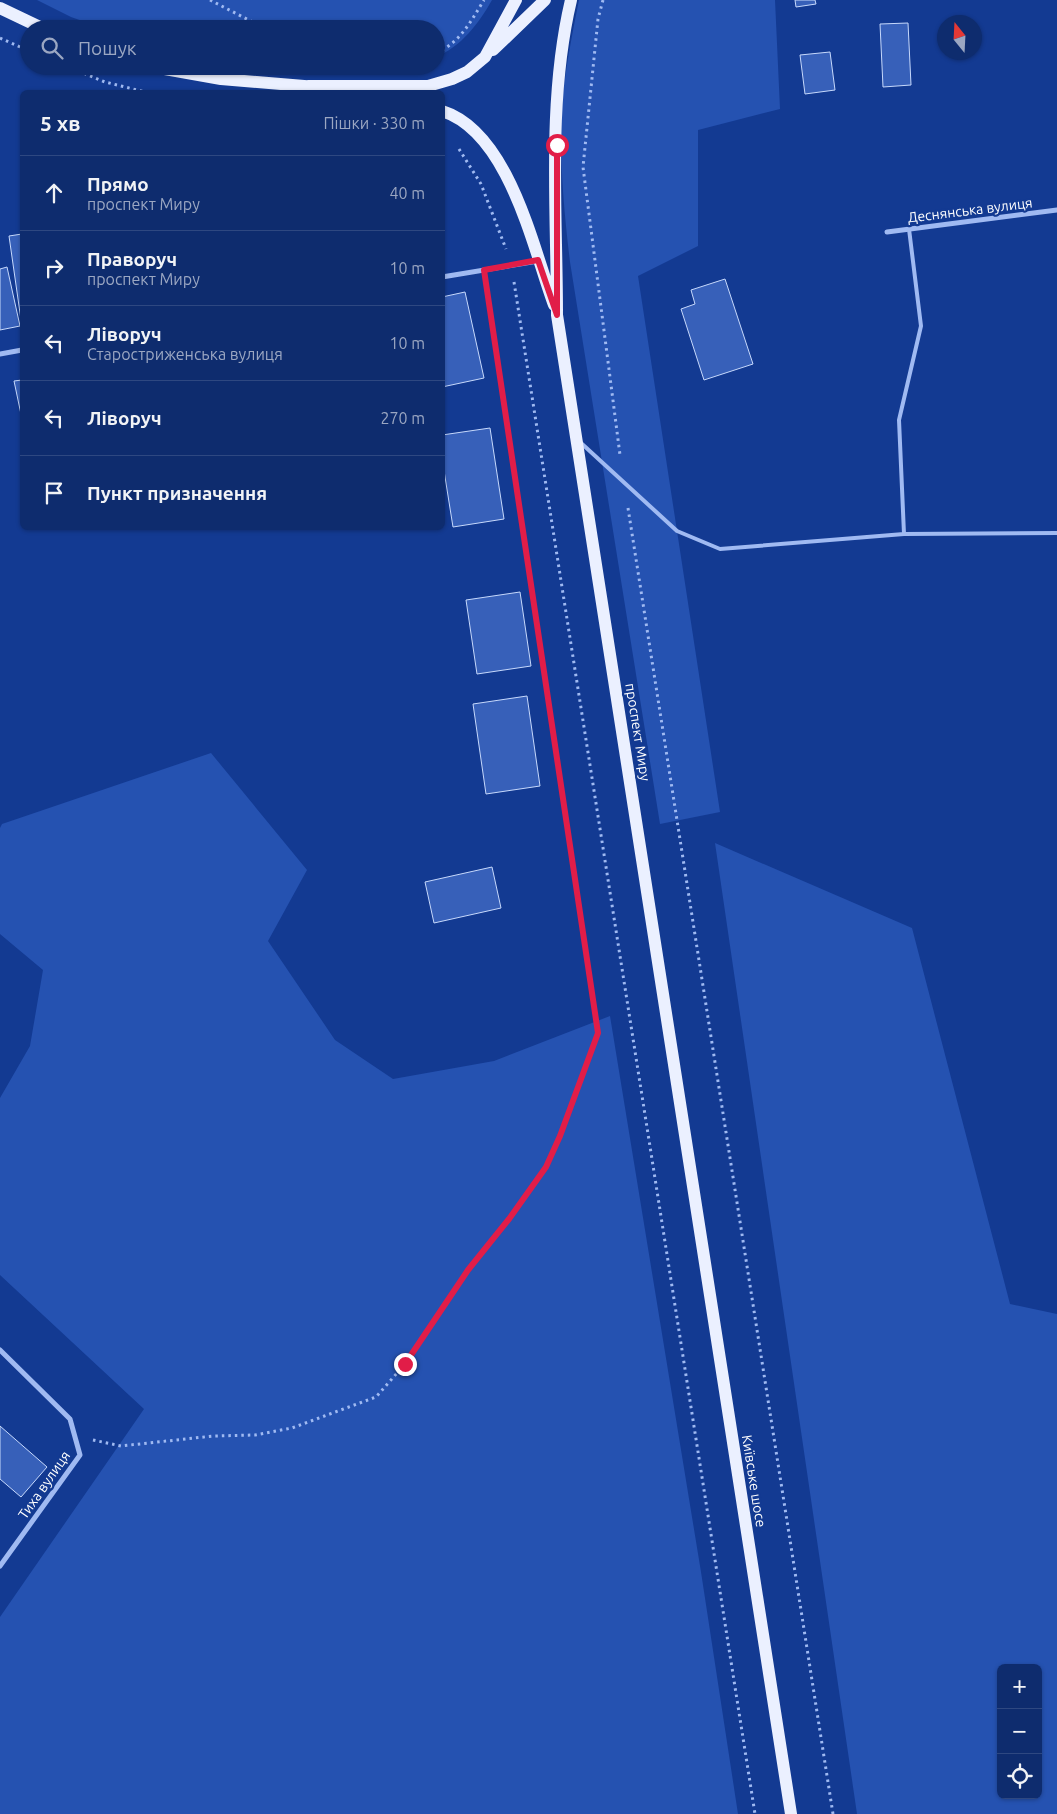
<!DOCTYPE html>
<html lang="uk">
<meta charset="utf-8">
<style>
:root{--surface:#0e2c6e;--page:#173473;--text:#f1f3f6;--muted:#9ba7c2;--line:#2e4881}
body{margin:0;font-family:Ubuntu,sans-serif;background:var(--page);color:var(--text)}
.controls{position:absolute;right:15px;bottom:15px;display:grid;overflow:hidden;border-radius:8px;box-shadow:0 1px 4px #0004}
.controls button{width:45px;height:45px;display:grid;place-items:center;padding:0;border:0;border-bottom:1px solid var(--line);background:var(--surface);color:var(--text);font:25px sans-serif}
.compass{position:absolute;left:937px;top:15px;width:45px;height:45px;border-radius:50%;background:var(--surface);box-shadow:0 1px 4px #0004;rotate:342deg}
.stop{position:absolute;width:15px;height:15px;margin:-11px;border:4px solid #e11d48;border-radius:50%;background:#fff}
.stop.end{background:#e11d48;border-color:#fff;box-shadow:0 1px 5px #0008}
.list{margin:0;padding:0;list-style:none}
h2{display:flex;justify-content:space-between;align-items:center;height:65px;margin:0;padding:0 20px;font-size:21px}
h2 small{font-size:16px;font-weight:400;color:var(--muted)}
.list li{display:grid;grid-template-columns:32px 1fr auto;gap:15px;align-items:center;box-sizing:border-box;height:75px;padding:0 20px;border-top:1px solid var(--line)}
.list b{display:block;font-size:19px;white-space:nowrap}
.list p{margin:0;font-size:16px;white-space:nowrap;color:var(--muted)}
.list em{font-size:16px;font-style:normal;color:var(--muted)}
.icon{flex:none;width:28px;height:28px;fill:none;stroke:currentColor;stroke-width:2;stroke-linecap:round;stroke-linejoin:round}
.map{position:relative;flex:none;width:1057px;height:1814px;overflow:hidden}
.search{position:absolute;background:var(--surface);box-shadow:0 1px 4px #0004;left:20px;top:20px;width:425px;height:55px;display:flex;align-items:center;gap:12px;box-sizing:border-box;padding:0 18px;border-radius:28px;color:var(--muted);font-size:19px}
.panel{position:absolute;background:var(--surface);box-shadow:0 1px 4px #0004;left:20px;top:90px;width:425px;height:440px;border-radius:8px}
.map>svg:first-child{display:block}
.green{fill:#2552b1;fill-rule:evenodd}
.building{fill:#3760b9;stroke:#c7d9fc}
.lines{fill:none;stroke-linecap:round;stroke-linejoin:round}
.path{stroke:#a0baf2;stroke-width:3;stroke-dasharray:2.5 4;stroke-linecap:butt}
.service{stroke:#a0baf2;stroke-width:4}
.minor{stroke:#a0baf2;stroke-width:5}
.primary{stroke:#ebf0ff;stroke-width:12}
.route{stroke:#e11d48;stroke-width:6}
.labels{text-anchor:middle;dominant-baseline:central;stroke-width:4.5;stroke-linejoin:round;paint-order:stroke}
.street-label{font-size:14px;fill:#fff;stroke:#133a92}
</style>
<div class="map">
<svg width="1057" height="1814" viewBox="0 0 1057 1814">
<rect width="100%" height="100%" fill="#133a92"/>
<!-- green -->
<path class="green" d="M37,0H492C479,23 461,47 436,57V29H105L71,17Z
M579,0H775L780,109L698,130V246L638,276L720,812L660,824L570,262C564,211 559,158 562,106C565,70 572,35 579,0Z
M211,753L307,870L268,941L335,1040L393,1079L494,1061L610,1016L701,1572L738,1814H0V1617L144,1409L0,1275V1098L30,1046L43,970L0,934V828L2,824Z
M715,843L912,928L1010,1304L1057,1314V1814H857ZM1001,1668H1038V1795H1001Z"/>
<!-- building -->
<path class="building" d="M795,0H815L816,4L796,7Z
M908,23L911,85L883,87L880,24Z
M830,52L835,90L805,94L800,55Z
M22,234V327L9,236Z
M7,267L20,326L0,330V269Z
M725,279L753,364L704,380L681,309L695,304L691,290Z
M465,292L484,378L442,387V297Z
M22,380V419L14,381Z
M490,428L504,519L453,527L442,458V435Z
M520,592L531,666L477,674L466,600Z
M527,696L540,786L486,794L473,704Z
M492,867L501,908L434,923L425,882Z
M0,1426L47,1467L21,1497L0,1479Z"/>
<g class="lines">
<!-- path -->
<path class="path" d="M210,0L266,29
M603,0L598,19L583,167L620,455
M0,38L29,51
M436,53C460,43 471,21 484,0
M66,66L105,82L145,92
M459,149L481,184L506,249
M514,282L755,1814
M628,508L833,1814
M93,1440L121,1446L213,1436L255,1435L292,1428L376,1397L405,1364L468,1270L509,1219L546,1167L560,1136L593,1047"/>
<!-- service -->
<path class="service" d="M484,270L598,1033
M581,443L677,531L720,549L904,534L899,420L921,326L909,229
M904,534L1057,533"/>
<!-- minor -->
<path class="minor" d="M887,232L1057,210
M442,277L538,261
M0,354L22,350
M0,1350L70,1419L80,1455L0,1566"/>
<!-- primary -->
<path class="primary" d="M571,0C547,101 557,212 557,315L791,1814
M0,8L44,29
M493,50L545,0
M148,66L221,79L316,87
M308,86H428L452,79L467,72L485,57L516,0
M442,111C509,132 533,248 554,305"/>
</g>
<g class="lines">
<!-- route -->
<path class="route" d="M405,1364L468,1270L509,1219L546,1167L560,1136L598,1033L484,270L538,260L557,315V145"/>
</g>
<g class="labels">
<!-- street labels -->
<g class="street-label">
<text transform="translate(970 210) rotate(-7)">Деснянська вулиця</text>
<text transform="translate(638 732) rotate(81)">проспект Миру</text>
<text transform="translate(754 1481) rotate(81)">Київське шосе</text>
<text transform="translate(44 1485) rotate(-55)">Тиха вулиця</text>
</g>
</g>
</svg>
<div class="controls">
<button>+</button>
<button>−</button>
<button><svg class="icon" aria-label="locate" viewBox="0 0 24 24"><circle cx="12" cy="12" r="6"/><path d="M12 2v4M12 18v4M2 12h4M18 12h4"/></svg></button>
</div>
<svg class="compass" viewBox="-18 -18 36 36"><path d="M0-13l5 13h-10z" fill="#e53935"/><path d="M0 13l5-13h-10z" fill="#9ba7c2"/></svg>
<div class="stop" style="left:557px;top:145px"></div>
<div class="stop end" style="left:405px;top:1364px"></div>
<div class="search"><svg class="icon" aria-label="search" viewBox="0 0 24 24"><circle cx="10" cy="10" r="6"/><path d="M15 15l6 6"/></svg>Пошук</div>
<section class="panel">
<h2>5 хв<small>Пішки · 330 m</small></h2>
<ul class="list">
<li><svg class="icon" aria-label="ahead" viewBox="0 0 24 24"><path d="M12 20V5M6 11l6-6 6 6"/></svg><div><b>Прямо</b><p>проспект Миру</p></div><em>40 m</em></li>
<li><svg class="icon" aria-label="right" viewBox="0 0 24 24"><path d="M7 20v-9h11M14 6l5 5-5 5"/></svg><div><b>Праворуч</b><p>проспект Миру</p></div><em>10 m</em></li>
<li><svg class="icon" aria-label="left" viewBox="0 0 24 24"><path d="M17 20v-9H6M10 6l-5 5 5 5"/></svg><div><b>Ліворуч</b><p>Старостриженська вулиця</p></div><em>10 m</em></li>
<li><svg class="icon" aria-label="left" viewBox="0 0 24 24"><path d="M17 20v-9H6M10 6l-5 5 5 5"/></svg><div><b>Ліворуч</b></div><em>270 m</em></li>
<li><svg class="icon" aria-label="arrive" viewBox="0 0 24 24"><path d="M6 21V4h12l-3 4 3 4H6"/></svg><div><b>Пункт призначення</b></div></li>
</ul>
</section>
</div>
